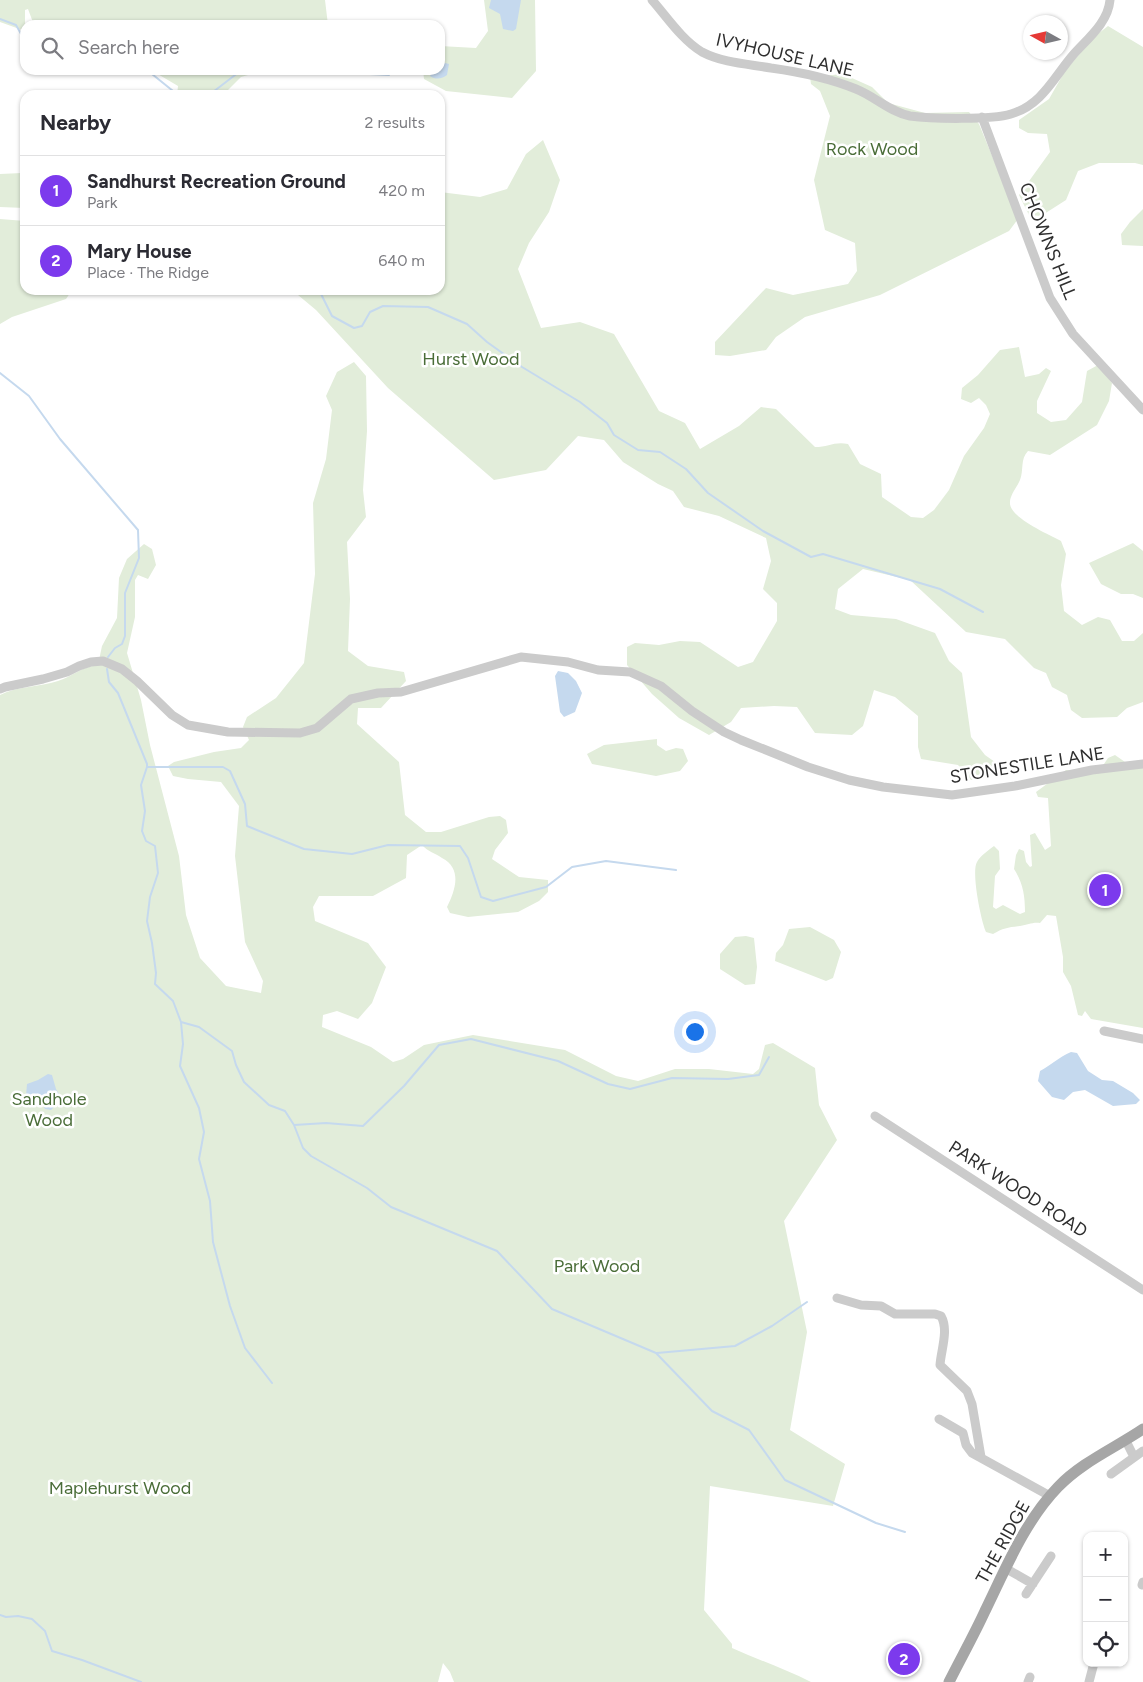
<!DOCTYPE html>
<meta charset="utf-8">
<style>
:root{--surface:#fff;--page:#f2f2f3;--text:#2b2b33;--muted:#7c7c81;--line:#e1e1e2;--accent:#7c3aed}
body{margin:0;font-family:Figtree,sans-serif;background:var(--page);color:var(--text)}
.controls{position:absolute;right:15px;bottom:15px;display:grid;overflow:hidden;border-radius:10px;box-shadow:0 1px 4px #0004}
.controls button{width:45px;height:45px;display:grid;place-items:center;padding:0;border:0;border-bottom:1px solid var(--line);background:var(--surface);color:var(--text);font:25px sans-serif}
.compass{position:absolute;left:1023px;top:15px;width:45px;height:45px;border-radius:50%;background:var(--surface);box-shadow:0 1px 4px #0004;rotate:278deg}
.you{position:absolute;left:694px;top:1031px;width:18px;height:18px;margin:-12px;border:4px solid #fff;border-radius:50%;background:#1a73e8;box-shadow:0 0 0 8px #1a73e833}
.badge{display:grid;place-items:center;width:32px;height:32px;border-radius:50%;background:var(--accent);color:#fff;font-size:16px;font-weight:700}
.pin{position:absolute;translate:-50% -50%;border:2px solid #fff;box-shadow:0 1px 5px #0006}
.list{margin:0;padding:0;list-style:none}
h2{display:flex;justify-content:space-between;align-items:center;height:65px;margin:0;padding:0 20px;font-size:21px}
h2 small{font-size:16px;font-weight:400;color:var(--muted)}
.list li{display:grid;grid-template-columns:32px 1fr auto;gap:15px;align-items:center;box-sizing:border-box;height:70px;padding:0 20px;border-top:1px solid var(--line)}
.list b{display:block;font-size:19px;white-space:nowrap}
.list p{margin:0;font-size:16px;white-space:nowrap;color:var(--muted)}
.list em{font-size:16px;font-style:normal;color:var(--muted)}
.icon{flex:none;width:28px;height:28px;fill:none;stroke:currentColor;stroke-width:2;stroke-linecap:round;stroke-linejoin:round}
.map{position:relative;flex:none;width:1143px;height:1682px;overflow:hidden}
.search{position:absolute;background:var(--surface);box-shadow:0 1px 4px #0004;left:20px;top:20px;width:425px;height:55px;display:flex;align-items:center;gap:12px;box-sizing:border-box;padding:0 18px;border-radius:15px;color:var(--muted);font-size:19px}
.panel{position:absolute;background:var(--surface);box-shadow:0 1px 4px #0004;left:20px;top:90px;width:425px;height:205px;border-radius:15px}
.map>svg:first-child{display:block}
.green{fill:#e2edda}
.water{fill:#c5d9ee}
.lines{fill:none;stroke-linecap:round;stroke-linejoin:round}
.stream{stroke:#c5d9ee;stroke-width:2}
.minor{stroke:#cbcbcb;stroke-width:9}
.major{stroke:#a6a6a6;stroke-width:11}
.labels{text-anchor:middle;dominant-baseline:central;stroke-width:5;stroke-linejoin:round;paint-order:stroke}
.street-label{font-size:18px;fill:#2e2e2e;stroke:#fff}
.park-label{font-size:18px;fill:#4a6d38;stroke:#fff}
</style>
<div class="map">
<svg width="1143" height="1682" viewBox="0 0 1143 1682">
<rect width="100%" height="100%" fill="#fff"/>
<!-- green -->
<path class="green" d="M0,0H325L328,25H34L28,9L25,10V31L0,22Z
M484,0H535L536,71L512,98L446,91L424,79L423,70H440V46L476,48L488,31Z
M1108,26L1143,47V165L1135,163H1099L1078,171L1066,200L1041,216L1029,215L1019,195L1050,152L1047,134L1028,133L1019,128V120L1049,99L1065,71L1094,37Z
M151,70H266L241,77L223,95H177L178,86Z
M843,74L872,87L888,103L925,113L969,112L979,124L1018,219L1009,231L880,295L805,317L776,337L766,350L730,356L715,355V342L766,288L793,295L848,284L857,271L855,243L825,230L814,180L830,116L820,91L811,84L810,77Z
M543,140L560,180L549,212L529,243L518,269L541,328L580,322L614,334L659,411L685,423L700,449L739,426L761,407L776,409L815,447C828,447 835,441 848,444L860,464L881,474L882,497L911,517L923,518L934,510L949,490L964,456L984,428L990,414L986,405L979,398L971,403L961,399L962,388L978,375L1000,350L1019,347L1025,377L1039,374L1046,368L1051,371L1037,401V413L1051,422L1066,420L1082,402L1087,371L1098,365L1112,383L1109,401L1097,425L1050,455L1028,451C1020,459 1024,470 1020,480C1017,487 1010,495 1010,502C1008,517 1050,535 1061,541L1066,554L1061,585L1064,611L1082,625L1098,617L1110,620L1122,641H1134L1143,633V702L1127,708L1117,717L1082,718L1071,710L1067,695L1052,687L1046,673L1034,668L1005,639L966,632L910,580L863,569L838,589L835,609L851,615L896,619L935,633L949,661L962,673L971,737L985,755L1002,767L1000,773L971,780L958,765L921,759L918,747V716L895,697L874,690L863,726L852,735L815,733L797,707L774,706L741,708L731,722L709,735L679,718L652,694L627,665V647L635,643L659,645L680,641L700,642L738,667L753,662L777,621V603L763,589L771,561L766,538L719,516L684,507L673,491L658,484L623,462L604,440L578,436L546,470L494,480L388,388L316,310L292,290H440V192L480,197L507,189L526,154Z
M22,173H25V208L0,207V174Z
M1143,209V246L1122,245L1121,234L1130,222Z
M0,219L25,221V290H72L66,299L12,317L0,324Z
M354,362L366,376L367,431L363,490L366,517L347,542L350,599L348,651L368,666L404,672L406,681L381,708H358L357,724L399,762L405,815L426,832H441L489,817L500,816L506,820L508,833L495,850L492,859L519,877L548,880V892L539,901L518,912L468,917L450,913L447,907C455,891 463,869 442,858C435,853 428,852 422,845L407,855L406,878L373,896H319L313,907L315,921L368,943L386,967L372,1003L358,1019L337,1011L323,1015L322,1027L371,1047L393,1062L403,1059L424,1045L473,1035L565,1050L616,1076L638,1081L675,1069H709L753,1074L759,1069L765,1045L773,1043L815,1068L819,1105L837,1140L784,1221L807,1332L790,1430L845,1464L833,1506L710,1486L704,1610L732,1644V1648C759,1660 785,1669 811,1682H454L450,1672L443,1663L438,1682H0V695C18,686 39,687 58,681C73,676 81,667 98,665L102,646L117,618L119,578L127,559L144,544L152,549L156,565L148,579L138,575L135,580V617L127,653L141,700L150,745L179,856L186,915L200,958L226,986L261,993L263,981L245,942L235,856L239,806L221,782L188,779L173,776L168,766L174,762L214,752L241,748L249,740L243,727L247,717L276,698L304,663L315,574L313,503L326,459L332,410L326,396L337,372Z
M1133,543L1143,551V598L1133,594H1121L1101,584L1089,563Z
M657,739V745L666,751L676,748L683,749L688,761L680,771L656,776L592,764L587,754L604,745Z
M1115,755L1125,762H1143V1028L1091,1019L1085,1011L1082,1016L1078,1015L1071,986L1063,972V957L1056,916L1047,915L1040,923C1032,922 1028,925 1020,926C1009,927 1003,928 993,934L986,932C981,921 971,872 977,862C980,856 989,850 994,846L999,851L1000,869L995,876L993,907L996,909L1003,905L1020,914L1025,912C1025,896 1023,883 1014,869L1016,855L1019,849L1024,851L1026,862L1030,867L1032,866L1030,835L1035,833L1045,850L1051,846L1048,798L1038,797L1036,792L1066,770L1086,771L1102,767L1108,758Z
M810,927L834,940L841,952L833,978L826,981L775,961L776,953L783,945L789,929Z
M746,936L754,938L757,967L755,984L745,985L720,969V954L735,937Z"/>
<!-- water -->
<path class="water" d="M491,0H521L516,29L513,31L503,29L500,14L489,8Z
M445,63L449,64L447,75C442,79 436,80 430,76L433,70H440V64Z
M558,671L568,673L576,681L582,693L575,712L564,717L560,712L555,676Z
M1071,1052L1077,1053L1088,1071L1102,1080L1113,1081L1133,1093L1140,1100L1136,1104L1113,1106L1085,1090L1073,1092L1064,1100L1052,1097L1038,1081L1040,1071C1051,1065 1059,1057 1071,1052Z
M48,1074L52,1075L56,1089L59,1094L58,1103L51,1110L45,1109L39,1099H31L26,1096L27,1084L38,1080Z"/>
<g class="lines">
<!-- stream -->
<path class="stream" d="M0,19L16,25L25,41
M147,70L178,95
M352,70L370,74L389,75
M209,95L239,72L247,70
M319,290L332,316L354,328L362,326L370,312L383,306L428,307L467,324L487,342L522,367L580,402L607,423L614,435L638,450L660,452L686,469L708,493L763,531L811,557L823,554L940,589L983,612
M0,373L29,396L60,439L138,530L139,558L125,593V636L122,644L115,648L108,657
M107,669L109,682L118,693L147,764V767L141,785L145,811L142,831L146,841L155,846L158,873L150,897L147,921L152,943L156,973L155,984L173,1001L181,1022L183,1044L180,1066L199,1108L204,1132L199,1159L210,1201L213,1242L230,1306L245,1348L272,1383
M148,767H223L230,771L245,804L247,826L304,849L352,854L388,845L460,846L468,858L481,897L493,901L546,887L572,867L606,861L676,870
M181,1022L199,1027L232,1051L236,1065L244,1082L269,1105L285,1111L294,1125L303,1148L311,1156L367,1188L391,1207L497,1251L552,1309L656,1353L712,1411L749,1430L785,1480L876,1523L905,1532
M294,1125L326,1123L363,1126L404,1086L439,1045L471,1039L558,1061L608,1084L630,1089L672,1078L728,1079L759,1075L769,1057
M657,1353L735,1346L772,1326L807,1302
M0,1615L6,1617L18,1616L32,1619L45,1631L52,1651L82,1660L141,1682"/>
<!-- minor -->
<path class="minor" d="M652,0C667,17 682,40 702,52C723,63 748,64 771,68C800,72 829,78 856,89C874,96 890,112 910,116C931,119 992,120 1011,114C1042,105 1054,77 1073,55C1087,39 1108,23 1110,0
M982,117L1050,298L1073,334L1143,410
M0,689L5,687L43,679L67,672L79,666L91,662L103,661L122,669L137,681L172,715L188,725L228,732L300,733L317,728L351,699L378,693L401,692L521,657L568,662L598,670L630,672L661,686L692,711L724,732L741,740L808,767L849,780L883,787L952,795L1015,786L1092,770L1143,764
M1104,1031L1143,1039
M875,1116L1143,1290
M837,1298L861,1305L881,1306L895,1314H935L941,1316C949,1330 941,1350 940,1365L967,1391L972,1404L981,1457
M939,1419L963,1433L966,1445L972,1453L1050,1496
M1126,1441L1134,1457
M1111,1474L1143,1451
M1005,1568L1033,1584
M1142,1585L1143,1582
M1026,1594L1051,1556
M1028,1682L1030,1677
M1089,1682L1094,1663"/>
<!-- major -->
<path class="major" d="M949,1682C961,1658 974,1635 985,1611C1006,1568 1025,1521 1058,1487C1082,1462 1115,1448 1143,1429"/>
</g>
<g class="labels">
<!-- street labels -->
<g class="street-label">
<text transform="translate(785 55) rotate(13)">IVYHOUSE LANE</text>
<text transform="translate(1048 241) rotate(68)">CHOWNS HILL</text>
<text transform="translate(1027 765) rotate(-9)">STONESTILE LANE</text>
<text transform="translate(1018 1189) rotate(33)">PARK WOOD ROAD</text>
<text transform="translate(1003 1542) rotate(-61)">THE RIDGE</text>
</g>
<!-- park labels -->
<g class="park-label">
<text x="872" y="149">Rock Wood</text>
<text x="471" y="359">Hurst Wood</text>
<text x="49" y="1099">Sandhole<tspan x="49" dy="21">Wood</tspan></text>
<text x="597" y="1266">Park Wood</text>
<text x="120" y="1488">Maplehurst Wood</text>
</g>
</g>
</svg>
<div class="controls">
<button>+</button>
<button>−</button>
<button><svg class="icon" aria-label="locate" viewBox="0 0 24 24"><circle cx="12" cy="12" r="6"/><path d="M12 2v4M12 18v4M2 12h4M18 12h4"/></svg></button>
</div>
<svg class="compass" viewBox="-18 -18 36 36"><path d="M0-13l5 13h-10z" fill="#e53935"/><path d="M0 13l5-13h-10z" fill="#7c7c81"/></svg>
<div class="you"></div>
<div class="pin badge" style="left:1105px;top:890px">1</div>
<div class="pin badge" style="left:904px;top:1659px">2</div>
<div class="search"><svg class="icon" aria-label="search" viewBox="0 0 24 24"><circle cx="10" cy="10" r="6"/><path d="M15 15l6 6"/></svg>Search here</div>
<section class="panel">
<h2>Nearby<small>2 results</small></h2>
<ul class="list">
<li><span class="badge">1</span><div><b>Sandhurst Recreation Ground</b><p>Park</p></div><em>420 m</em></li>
<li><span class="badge">2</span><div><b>Mary House</b><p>Place · The Ridge</p></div><em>640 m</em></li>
</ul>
</section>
</div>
